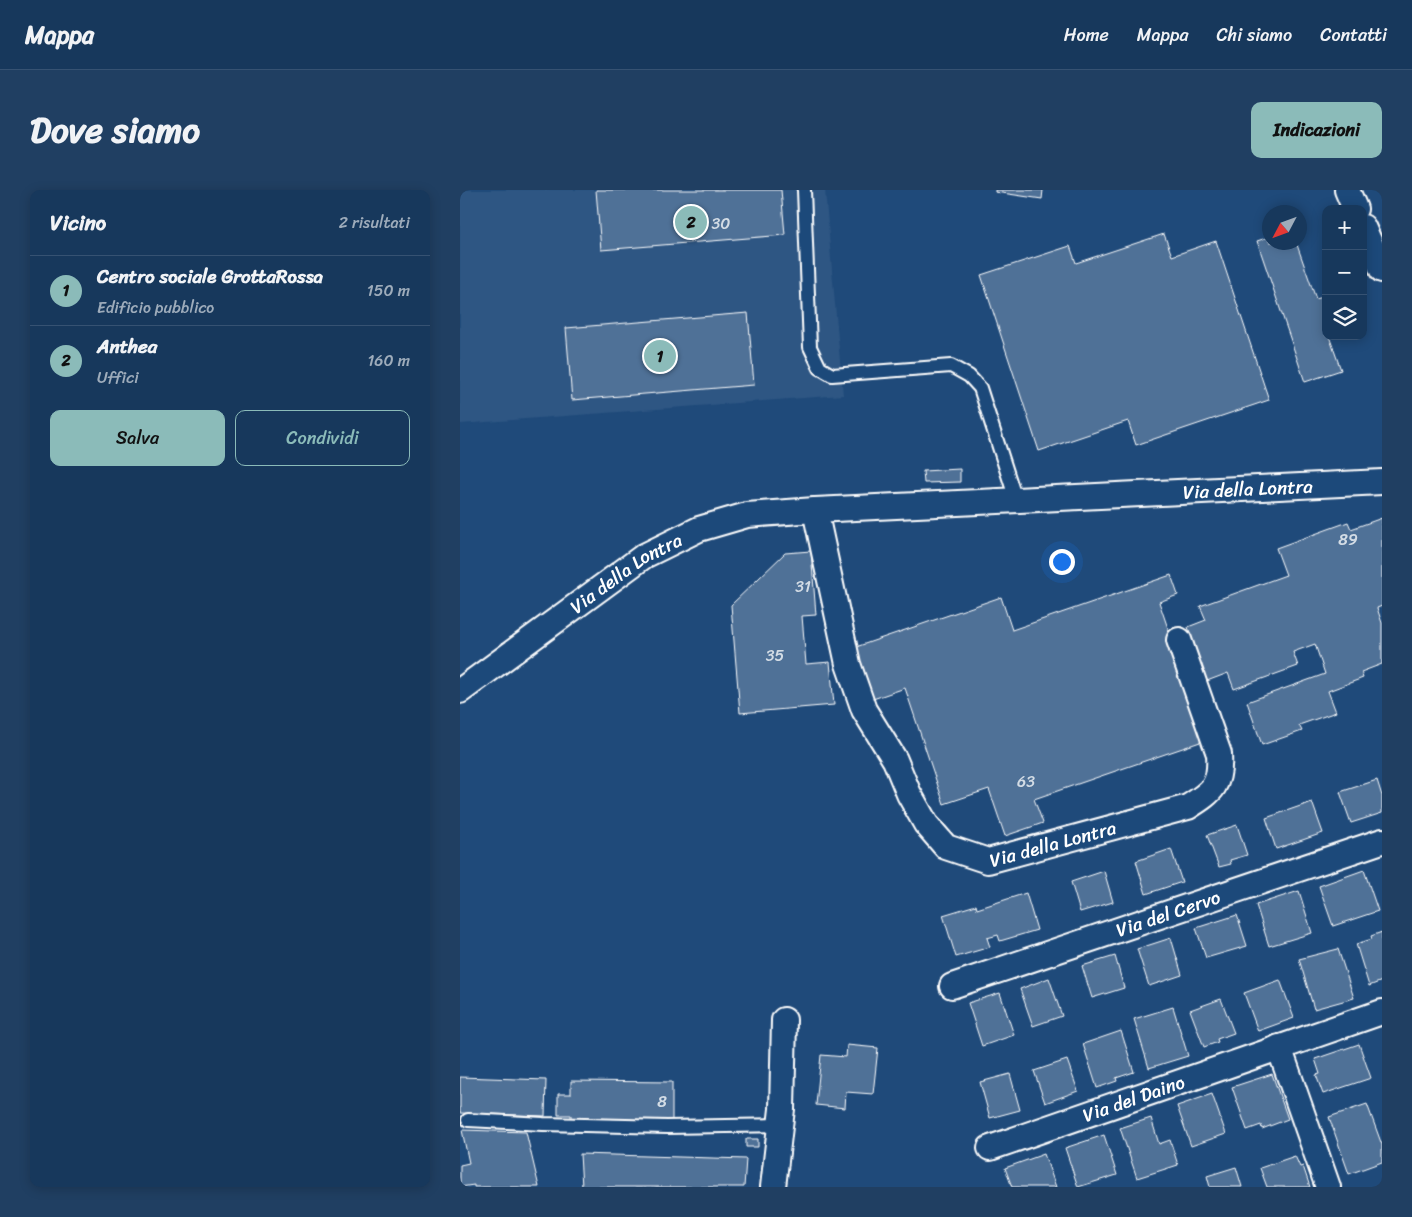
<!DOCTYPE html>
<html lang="it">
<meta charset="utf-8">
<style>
:root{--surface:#17385c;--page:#203f62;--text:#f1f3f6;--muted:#9eacbb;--line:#365272;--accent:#8bbbb9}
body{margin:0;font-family:Sriracha,sans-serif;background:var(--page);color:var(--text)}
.controls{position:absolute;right:15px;top:15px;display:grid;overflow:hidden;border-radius:10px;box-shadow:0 2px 12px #0003}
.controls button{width:45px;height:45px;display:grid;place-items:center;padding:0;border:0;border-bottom:1px solid var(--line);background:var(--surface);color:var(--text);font:25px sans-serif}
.compass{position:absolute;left:802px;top:15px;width:45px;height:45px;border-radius:50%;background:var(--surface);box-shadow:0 2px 12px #0003;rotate:229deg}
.you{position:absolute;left:601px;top:371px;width:18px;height:18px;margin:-12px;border:4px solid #fff;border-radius:50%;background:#1a73e8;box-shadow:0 0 0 8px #1a73e833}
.badge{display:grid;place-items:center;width:32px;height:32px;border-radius:50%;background:var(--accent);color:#111;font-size:16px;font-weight:700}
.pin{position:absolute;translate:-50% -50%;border:2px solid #fff;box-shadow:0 1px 5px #0006}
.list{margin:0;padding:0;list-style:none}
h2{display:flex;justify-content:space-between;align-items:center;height:65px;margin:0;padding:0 20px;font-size:21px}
h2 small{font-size:16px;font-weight:400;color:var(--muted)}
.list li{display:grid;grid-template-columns:32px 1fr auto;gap:15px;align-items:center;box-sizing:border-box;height:70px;padding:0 20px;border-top:1px solid var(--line)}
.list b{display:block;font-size:19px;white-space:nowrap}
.list p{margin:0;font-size:16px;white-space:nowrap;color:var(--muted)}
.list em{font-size:16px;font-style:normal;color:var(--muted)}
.actions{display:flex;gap:10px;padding:15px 20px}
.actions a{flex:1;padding:11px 0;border:1px solid var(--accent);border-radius:10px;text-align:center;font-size:18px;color:var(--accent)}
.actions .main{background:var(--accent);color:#111}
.icon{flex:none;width:28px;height:28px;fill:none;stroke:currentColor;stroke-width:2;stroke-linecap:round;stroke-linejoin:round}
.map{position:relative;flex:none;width:922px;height:997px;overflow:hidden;border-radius:10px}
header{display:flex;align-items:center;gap:30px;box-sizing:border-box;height:70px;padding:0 25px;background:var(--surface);border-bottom:1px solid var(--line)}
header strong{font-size:24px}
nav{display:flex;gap:28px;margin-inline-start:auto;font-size:18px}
.intro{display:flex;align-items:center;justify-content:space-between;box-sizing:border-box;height:120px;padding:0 30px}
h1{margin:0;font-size:35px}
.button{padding:12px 22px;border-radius:10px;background:var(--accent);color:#111;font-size:18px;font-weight:700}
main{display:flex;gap:30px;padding:0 30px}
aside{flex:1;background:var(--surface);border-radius:10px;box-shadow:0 2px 12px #0003}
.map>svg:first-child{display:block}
.built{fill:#2e5683}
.building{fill:#507197;stroke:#fff}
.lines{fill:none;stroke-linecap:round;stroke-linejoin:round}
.service-casing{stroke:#fff;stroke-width:16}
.minor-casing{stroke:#fff;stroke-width:28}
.service{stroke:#1f4a7a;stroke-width:12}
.minor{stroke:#1f4a7a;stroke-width:24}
.labels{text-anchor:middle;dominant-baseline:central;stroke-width:4;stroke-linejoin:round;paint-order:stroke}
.number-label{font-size:16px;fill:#d3dce5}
.street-label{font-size:19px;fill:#fff;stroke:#1f4a7a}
</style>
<header>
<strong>Mappa</strong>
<nav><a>Home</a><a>Mappa</a><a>Chi siamo</a><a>Contatti</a></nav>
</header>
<div class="intro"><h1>Dove siamo</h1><a class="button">Indicazioni</a></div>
<main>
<aside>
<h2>Vicino<small>2 risultati</small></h2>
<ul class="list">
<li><span class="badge">1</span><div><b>Centro sociale GrottaRossa</b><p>Edificio pubblico</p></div><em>150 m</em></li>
<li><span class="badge">2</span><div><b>Anthea</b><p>Uffici</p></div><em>160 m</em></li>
</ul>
<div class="actions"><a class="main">Salva</a><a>Condividi</a></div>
</aside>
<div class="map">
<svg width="922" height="997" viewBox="0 0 922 997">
<rect width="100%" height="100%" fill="#1f4a7a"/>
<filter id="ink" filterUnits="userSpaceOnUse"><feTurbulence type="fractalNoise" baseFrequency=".02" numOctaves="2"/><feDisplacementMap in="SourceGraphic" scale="10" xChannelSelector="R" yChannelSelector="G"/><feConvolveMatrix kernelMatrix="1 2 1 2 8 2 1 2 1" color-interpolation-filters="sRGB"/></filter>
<g filter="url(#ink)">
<!-- built -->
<path class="built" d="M0,0H365L383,205L0,234Z"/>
<!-- building -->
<path class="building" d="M136,0H321L325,45L141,60Z
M535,0H583L582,9L535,2Z
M704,44L712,66L756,51L809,210L676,255L668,231L579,261L521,85L610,56L616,73Z
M809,47V52H836L856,109L866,106V125L862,126L866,137V146H869L881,180L845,192L797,51Z
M288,123L294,195L112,210L106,138Z
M500,279V292L464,293L463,281Z
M922,328V416L917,418L922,433V474L901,482L903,488L868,501L876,522L839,535L842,541L802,555L787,512L865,484L855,454L833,462L838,476L774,499L768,483L747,491L728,437L746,430L740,416L826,385L816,358L888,332L891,339Z
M351,361L356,425L342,426L346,474L370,472L374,515L280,523L271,415L325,363Z
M711,385L718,405L699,412L746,550L574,609L583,633L545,646L529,599L484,614L445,498L410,510L393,458L541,407L552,440Z
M917,590L922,606V623L891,633L880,602Z
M852,612L863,643L816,659L806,628Z
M777,635L787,665L770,670L771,674L759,677L747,645Z
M711,659L722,692L686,704L676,671Z
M904,680L918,721L873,736L859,696Z
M644,681L653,712L620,722L611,692Z
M839,701L852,743L809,756L796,715Z
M566,703L577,740L540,751L538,745L527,748L530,757L496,767L483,725L516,715L517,719Z
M777,725L787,756L746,768L736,738Z
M922,742V791L909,796L896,754L912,749L911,746Z
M711,748L722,785L689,796L677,759Z
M878,759L894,808L854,819L839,769Z
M655,766L664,798L632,808L622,776Z
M589,788L602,826L573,836L560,799Z
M820,790L834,828L798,841L784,803Z
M540,803L554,845L522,856L508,813Z
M761,809L774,843L757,849L758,852L744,857L730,820Z
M713,817L728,866L689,878L674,829Z
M661,841L674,882L656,888L657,891L637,898L623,854Z
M899,854L911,888L863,904L856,885L860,884L855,869Z
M387,855L418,858L413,904L386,902L385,918L356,915L361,865L386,867Z
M607,870L618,901L585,913L574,881Z
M550,884L560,920L530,928L520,892Z
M812,884L828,929L802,939L801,935L787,940L772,897Z
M0,887L86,890L85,926L0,923Z
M111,891L212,892V932L111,931V925H98V904H111Z
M752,904L766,944L731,956L717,916Z
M907,914L922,955V972L889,984L869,927Z
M691,928L699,954L710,950L718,975L677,988L660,938Z
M2,940L66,942L79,997H14V995L0,997V975L9,973Z
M644,945L657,985L618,997L605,958Z
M286,949H298V957H286Z
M120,964L286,969L284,997H122Z
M584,964L596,997H552L545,978Z
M835,966L840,977L843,976L850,997H807L800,978Z
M776,977L782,997H750L747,986Z"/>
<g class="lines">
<defs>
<path id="service" d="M344,0L350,157L360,178L372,185L491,176L509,186L520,198L556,310
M8,930L83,934L207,937L320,935"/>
<g id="minor">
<path d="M887,0L895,19"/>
<path d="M903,37L922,80"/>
<path id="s1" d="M355,320L388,474L404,520L435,570L449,604L466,634L486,657L528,671L728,617C754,601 761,594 759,564L719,450"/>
<path id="s2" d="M0,501L184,366L239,339L287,325L355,320L922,292"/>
<path id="s3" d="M492,796L922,651"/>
<path d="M819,857L868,997"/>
<path id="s4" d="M530,958L922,822"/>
<path d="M313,997L322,919L324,830"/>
</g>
</defs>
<!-- service casing -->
<use href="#service" class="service-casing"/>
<!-- minor casing -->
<use href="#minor" class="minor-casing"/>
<!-- service -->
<use href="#service" class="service"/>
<!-- minor -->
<use href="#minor" class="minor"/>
</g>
</g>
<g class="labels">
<!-- number labels -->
<g class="number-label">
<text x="261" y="33">30</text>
<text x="888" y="349">89</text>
<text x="343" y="396">31</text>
<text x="315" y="465">35</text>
<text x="566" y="591">63</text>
<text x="202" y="911">8</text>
</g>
<!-- street labels -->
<g class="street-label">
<text stroke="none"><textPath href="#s2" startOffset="841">Via della Lontra</textPath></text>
<text stroke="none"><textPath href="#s2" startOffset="204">Via della Lontra</textPath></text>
<text stroke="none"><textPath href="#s1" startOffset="478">Via della Lontra</textPath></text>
<text stroke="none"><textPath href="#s3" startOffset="228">Via del Cervo</textPath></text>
<text stroke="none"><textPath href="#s4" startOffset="152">Via del Daino</textPath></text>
</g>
</g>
</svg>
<div class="controls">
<button>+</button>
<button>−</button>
<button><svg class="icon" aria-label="layers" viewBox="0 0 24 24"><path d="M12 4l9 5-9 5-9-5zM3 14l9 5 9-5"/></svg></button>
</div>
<svg class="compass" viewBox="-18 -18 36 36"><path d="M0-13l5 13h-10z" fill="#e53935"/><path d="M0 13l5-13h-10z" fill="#9eacbb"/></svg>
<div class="you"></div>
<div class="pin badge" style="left:200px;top:166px">1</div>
<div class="pin badge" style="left:231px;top:32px">2</div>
</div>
</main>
